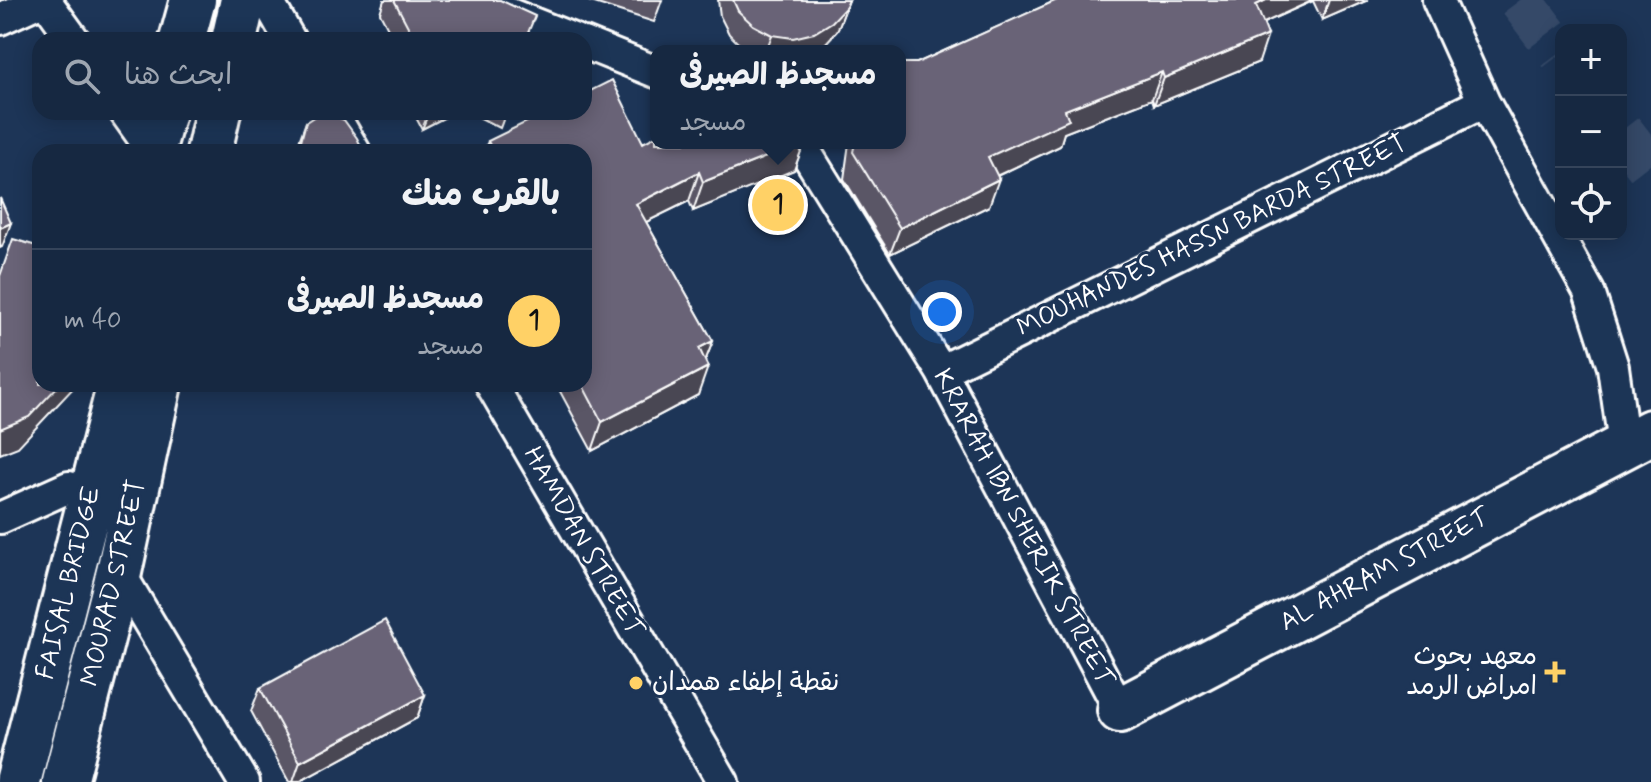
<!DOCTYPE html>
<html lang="ar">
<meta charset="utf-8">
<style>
:root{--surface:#162841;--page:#23344c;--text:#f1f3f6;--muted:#9ea6b1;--line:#35445a;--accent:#ffd166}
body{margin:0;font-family:Mynerve,"Playpen Sans Arabic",sans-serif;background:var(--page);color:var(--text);direction:rtl}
.controls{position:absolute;right:24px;top:24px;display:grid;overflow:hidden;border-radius:16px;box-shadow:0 4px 20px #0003}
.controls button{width:72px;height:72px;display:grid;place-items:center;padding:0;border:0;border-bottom:2px solid var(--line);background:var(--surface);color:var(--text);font:40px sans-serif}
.you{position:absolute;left:942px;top:312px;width:28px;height:28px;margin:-20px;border:6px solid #fff;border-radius:50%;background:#1a73e8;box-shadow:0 0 0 12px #1a73e833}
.badge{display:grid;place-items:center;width:52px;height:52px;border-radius:50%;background:var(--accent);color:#111;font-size:26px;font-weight:700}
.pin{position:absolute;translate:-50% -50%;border:4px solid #fff;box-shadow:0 2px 8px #0006}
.popup{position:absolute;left:650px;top:45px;width:256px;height:104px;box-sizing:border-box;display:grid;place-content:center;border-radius:16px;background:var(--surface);filter:drop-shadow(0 2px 6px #0005);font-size:26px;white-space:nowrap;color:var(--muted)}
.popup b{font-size:30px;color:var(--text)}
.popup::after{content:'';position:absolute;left:50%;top:100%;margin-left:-16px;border:16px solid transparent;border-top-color:var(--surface)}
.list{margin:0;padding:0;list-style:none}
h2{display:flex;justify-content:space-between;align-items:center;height:104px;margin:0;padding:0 32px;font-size:34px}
h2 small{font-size:26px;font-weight:400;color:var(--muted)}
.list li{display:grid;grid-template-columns:52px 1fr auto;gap:24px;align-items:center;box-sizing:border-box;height:144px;padding:0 32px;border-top:2px solid var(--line)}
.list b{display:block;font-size:30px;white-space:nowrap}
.list p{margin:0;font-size:26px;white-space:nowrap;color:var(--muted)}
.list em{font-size:26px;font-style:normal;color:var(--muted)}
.icon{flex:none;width:44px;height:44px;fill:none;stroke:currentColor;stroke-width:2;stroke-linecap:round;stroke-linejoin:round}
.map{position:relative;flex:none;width:1651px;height:782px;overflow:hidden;direction:ltr}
.search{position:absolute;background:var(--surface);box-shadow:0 4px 20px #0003;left:32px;top:32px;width:560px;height:88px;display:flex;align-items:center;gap:20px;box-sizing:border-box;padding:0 28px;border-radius:24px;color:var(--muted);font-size:30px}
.panel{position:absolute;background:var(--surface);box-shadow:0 4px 20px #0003;left:32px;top:144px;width:560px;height:248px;border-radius:24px;direction:rtl}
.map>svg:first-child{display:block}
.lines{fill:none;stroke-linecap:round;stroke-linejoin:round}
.primary-tunnel{stroke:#344968;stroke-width:44;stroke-dasharray:44 22;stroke-linecap:butt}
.street-casing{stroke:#fff;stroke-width:36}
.primary-casing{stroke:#fff;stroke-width:50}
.highway-casing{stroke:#fff;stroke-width:50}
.street{stroke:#1d3557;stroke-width:30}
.primary{stroke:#1d3557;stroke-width:44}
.highway{stroke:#1d3557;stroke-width:44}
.wall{fill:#5a5666;stroke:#fff;stroke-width:2}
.shaded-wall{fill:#4a4653;stroke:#fff;stroke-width:2}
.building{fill:#696477;stroke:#fff;stroke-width:2}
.poi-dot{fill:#ffd166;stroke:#1d3557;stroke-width:3}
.labels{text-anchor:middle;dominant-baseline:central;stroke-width:6;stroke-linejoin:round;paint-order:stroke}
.street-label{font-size:26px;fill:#fff;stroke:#1d3557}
.poi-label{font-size:26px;fill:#fff;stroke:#1d3557;text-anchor:end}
</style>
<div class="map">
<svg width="1651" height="782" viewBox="0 0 1651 782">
<rect width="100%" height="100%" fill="#1d3557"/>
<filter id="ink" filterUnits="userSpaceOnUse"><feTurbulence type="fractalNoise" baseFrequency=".0125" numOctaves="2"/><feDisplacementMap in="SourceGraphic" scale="16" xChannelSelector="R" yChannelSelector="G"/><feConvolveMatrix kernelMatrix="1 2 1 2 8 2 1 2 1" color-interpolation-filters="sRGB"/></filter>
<g filter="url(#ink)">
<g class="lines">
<!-- primary-tunnel -->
<path class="primary-tunnel" d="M1520,0L1561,54
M1621,131L1651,170"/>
<defs>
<path id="street" d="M45,0L74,40
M267,0L290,40
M475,0L575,40
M1438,0L1484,102L1589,292L1613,367L1624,445
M0,19L42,0
M584,43L656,72
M125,112L152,150
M332,112L355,152
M800,143L941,371L1120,710
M941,371L1484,102
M491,384L723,782
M0,518L69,487
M119,572L244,782"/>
<path id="primary" d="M182,40L193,0
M234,40L243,0
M152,152L163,112
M209,152L218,112
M18,782L120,384
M65,782L119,572L159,384"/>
<path id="highway" d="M1120,710L1651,432"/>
</defs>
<!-- street casing -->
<use href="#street" class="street-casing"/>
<!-- primary casing -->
<use href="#primary" class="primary-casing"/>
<!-- highway casing -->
<use href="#highway" class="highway-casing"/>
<!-- street -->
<use href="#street" class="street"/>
<!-- primary -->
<use href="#primary" class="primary"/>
<!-- highway -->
<use href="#highway" class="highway"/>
</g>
<!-- wall -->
<path class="wall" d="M384,0H500L526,40H394L380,13Z
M585,0H662L654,22Z
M718,0H849L837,31L823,46L815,51H748L744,49L729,34L720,16Z
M1057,0H1368L1322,20L1313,1L1263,23L1259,62L1154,105L1152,99L1064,133L1060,146L997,176L989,206L890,254L844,179L849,143H900L917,63Z
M413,112H455L422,129Z
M469,112H506L500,128Z
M306,122L364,152H295Z
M488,141L804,143L794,170L693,211L689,201L646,222L713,341L705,361L698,395L592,451L556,384H584V152H484Z
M260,688L425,695L417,718L299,782H289L251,711Z"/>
<!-- shaded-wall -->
<path class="shaded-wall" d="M849,0L837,31L823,46L815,51H766L772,35Z
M1266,0H1314L1246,31L1256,5Z
M1329,0H1368L1322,20Z
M1268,35L1259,62L1154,105L1164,78Z
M1162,72L1152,99L1064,133L1060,146L979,184L988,157L1065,110Z
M429,112H455L422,129Z
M801,143H804L794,170L693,211L703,182Z
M699,172L689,201L626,232L636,204Z
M999,179L989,206L890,254L900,228Z
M11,223L2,247L0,248V228Z
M713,341L702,369L699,348Z
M708,367L698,395L592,451L602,422Z
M60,384H77L18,447L0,454V429Z
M425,695L417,718L299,782H293L300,762Z"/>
<!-- building -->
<path class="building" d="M394,0H500L535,16L525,40H415Z
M733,0H849L846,7L832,22L814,33L793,38L772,35L753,25L738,11Z
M1057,0H1266L1256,5L1268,35L1164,78L1162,72L1065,110L1069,120L988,157L999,179L900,228L853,152L855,143H900V63H917Z
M612,80L643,143L656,136V143H801L703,182L699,172L636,204L713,341L699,348L708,367L602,422L582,384H584V152H493L488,141L547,112H584V94Z
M321,112H326L344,120L357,138L364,152H298L306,122Z
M0,198L11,223L0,228Z
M13,239L40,247V384H60L29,417L0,429V276Z
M385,620L425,695L300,762L260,688Z"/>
</g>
<!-- markers -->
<g class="poi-dot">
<path d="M1551 660h8v8h8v8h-8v8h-8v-8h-8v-8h8z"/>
<circle cx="636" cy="683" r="8"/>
</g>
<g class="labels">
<!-- street labels -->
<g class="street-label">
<text transform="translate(1212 236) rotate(-26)">MOUHANDES HASSN BARDA STREET</text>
<text transform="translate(1023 528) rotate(62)">KRARAH IBN SHERIK STREET</text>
<text transform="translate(583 542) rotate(60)">HAMDAN STREET</text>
<text transform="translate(1385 570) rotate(-28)">AL AHRAM STREET</text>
<text transform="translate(69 583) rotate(-76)">FAISAL BRIDGE</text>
<text transform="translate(114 583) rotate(-77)">MOURAD STREET</text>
</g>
<!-- poi labels -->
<g class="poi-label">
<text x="1537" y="657">معهد بحوث<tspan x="1537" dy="30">امراض الرمد</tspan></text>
<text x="652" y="683" text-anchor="start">نقطة إطفاء همدان</text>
</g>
</g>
</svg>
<div class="controls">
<button>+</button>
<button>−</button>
<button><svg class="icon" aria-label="locate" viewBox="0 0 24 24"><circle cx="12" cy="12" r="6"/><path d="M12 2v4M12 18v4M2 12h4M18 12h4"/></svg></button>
</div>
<div class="you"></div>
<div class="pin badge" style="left:778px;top:205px">1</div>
<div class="popup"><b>مسجدظ الصيرفى</b>مسجد</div>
<div class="search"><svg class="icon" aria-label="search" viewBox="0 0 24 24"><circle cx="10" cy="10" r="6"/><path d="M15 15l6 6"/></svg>ابحث هنا</div>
<section class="panel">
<h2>بالقرب منك<small></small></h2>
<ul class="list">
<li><span class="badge">1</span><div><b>مسجدظ الصيرفى</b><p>مسجد</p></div><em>40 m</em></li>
</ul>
</section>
</div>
